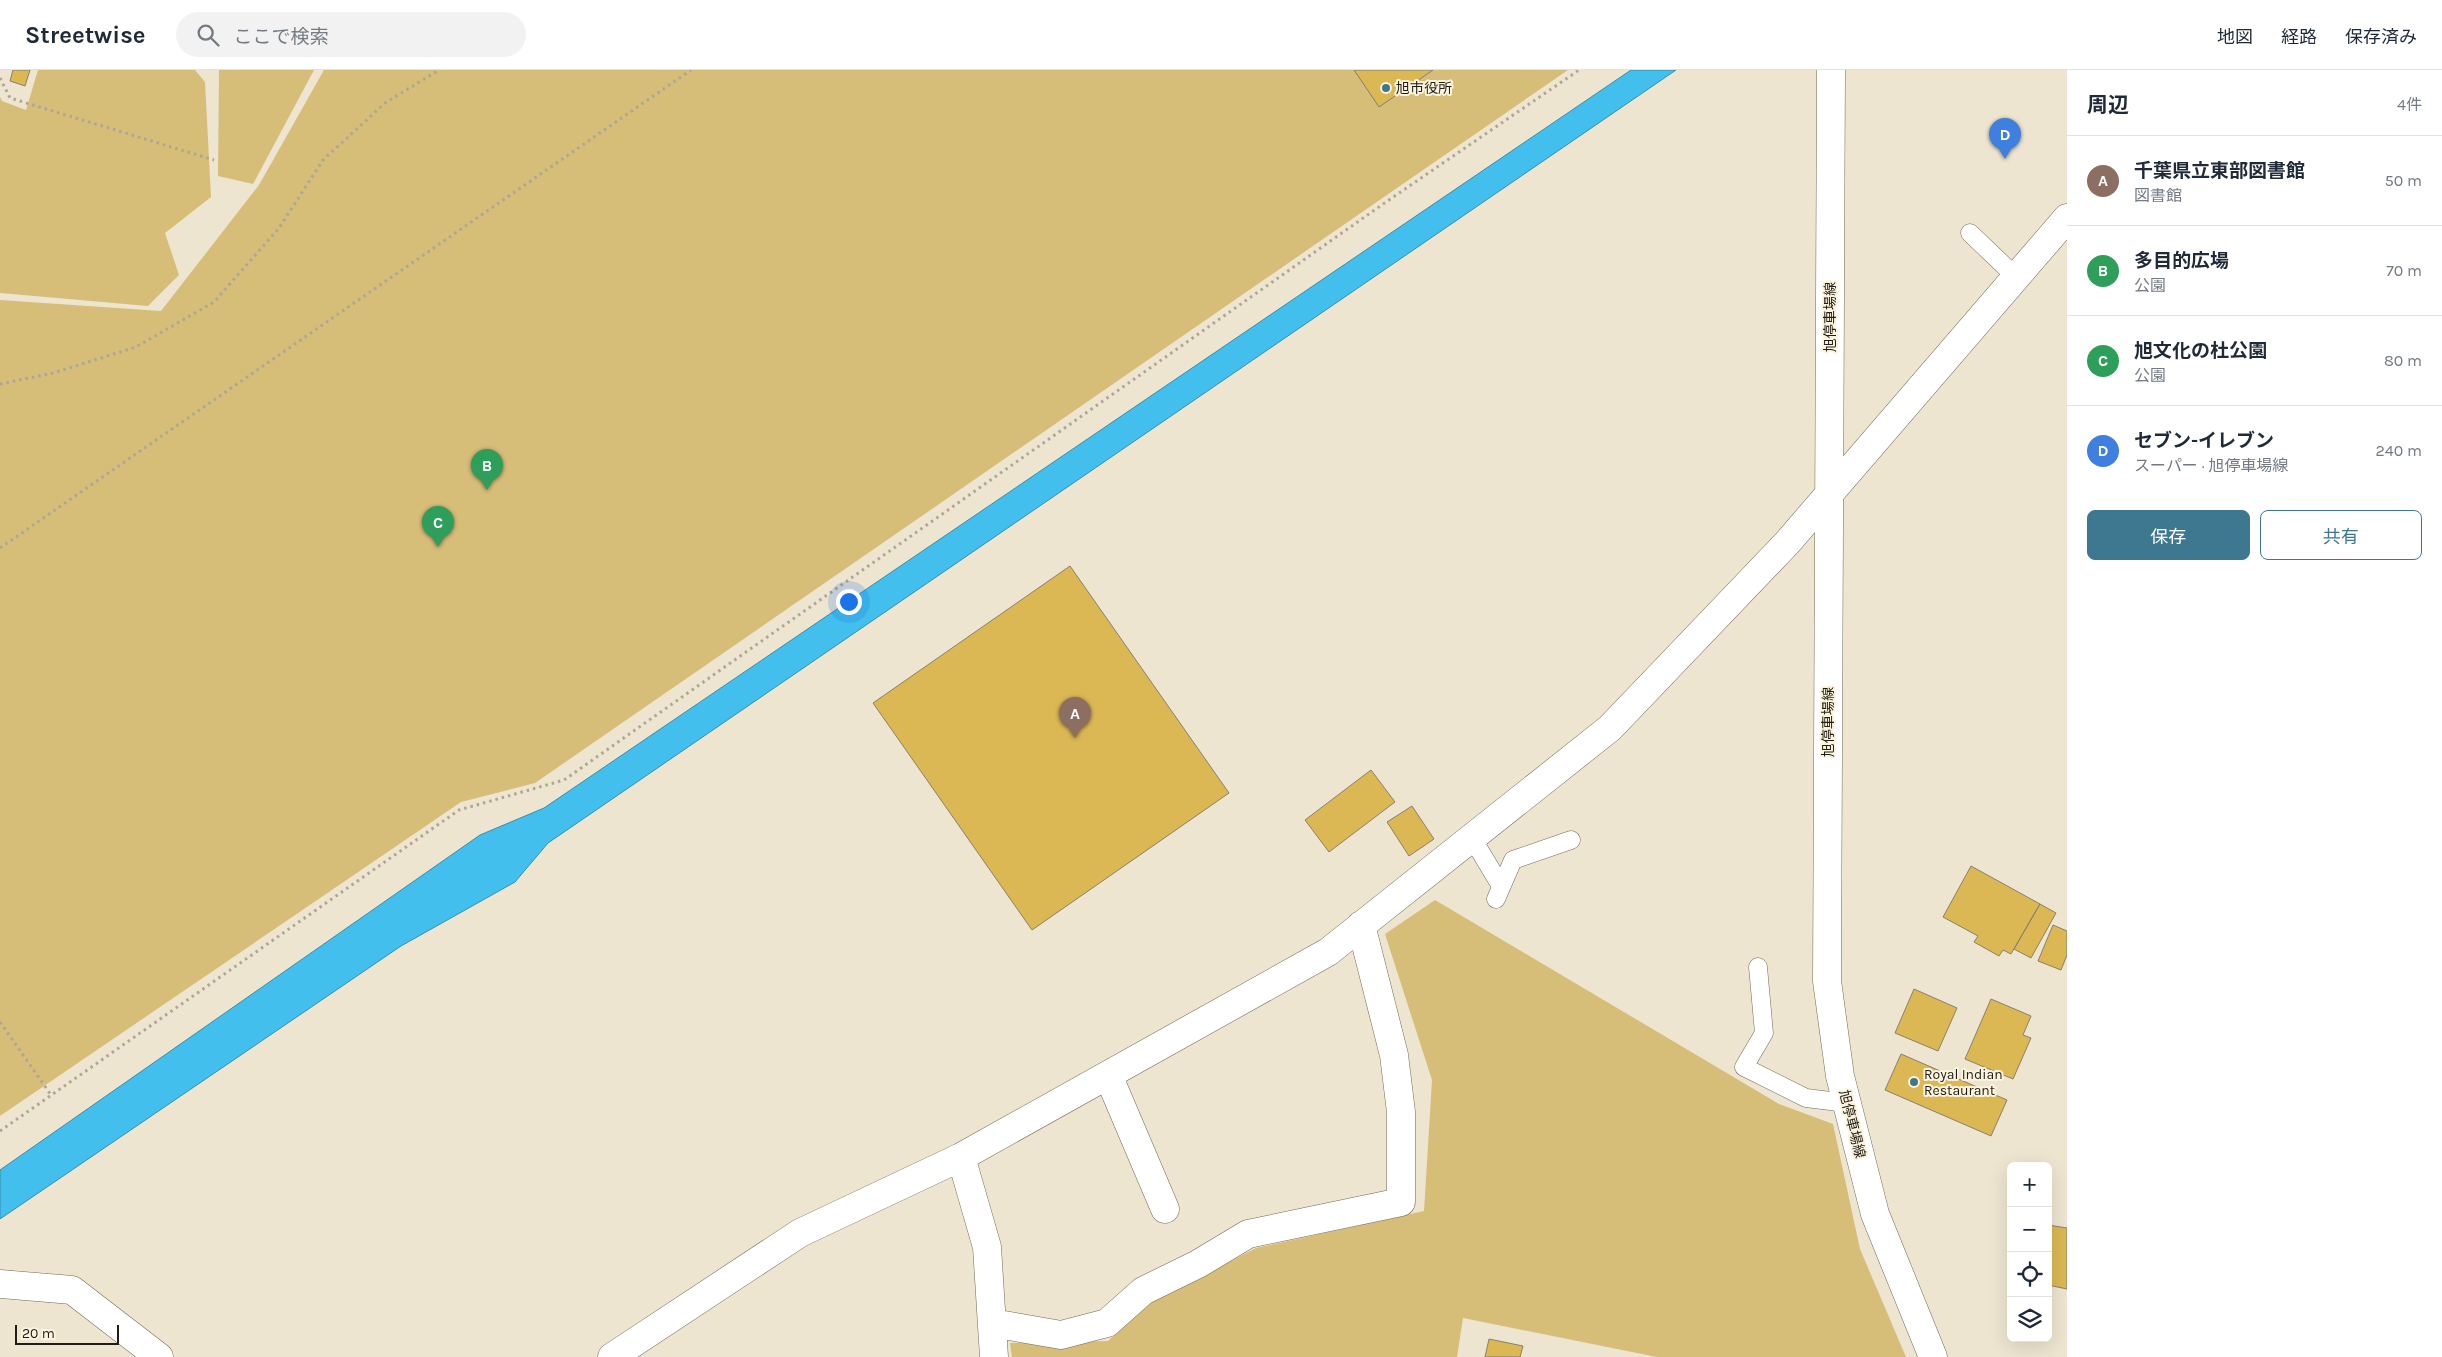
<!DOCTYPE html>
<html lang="ja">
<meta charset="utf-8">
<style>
:root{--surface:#fff;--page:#f2f2f3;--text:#1f2937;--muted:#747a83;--line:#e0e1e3;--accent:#3d7890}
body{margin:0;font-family:Karla,"Noto Sans JP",sans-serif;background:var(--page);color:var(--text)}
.controls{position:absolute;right:15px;bottom:15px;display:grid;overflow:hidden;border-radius:8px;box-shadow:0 5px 20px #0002}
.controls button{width:45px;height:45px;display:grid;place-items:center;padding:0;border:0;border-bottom:1px solid var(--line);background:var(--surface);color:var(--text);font:25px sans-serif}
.scale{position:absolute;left:15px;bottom:12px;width:104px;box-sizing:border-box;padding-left:5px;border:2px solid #201d16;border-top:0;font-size:14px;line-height:18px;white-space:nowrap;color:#201d16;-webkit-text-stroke:4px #fbf3dd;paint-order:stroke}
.you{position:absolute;left:848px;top:531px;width:18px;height:18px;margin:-12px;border:4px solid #fff;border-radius:50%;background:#1a73e8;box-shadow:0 0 0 8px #1a73e833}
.badge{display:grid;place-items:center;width:32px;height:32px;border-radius:50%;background:var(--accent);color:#fff;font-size:16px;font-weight:700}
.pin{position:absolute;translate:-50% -41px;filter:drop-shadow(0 1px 2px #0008)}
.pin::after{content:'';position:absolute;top:26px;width:18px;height:15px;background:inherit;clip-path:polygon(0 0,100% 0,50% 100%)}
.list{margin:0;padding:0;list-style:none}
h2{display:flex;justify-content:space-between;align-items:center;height:65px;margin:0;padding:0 20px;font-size:21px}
h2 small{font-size:16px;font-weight:400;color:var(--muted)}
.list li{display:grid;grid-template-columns:32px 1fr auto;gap:15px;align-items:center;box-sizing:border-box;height:90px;padding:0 20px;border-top:1px solid var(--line)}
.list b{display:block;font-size:19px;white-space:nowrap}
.list p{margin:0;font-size:16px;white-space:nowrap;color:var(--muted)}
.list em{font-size:16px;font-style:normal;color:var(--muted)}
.actions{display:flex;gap:10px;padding:15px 20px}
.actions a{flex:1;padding:11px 0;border:1px solid var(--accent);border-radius:8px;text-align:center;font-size:18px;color:var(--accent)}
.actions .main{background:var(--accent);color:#fff}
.icon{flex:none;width:28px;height:28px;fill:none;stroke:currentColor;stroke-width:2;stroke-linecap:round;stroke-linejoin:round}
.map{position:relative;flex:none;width:2067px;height:1287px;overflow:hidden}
header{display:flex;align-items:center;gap:30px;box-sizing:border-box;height:70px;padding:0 25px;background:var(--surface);border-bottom:1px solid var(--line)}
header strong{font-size:24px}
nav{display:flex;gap:28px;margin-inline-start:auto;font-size:18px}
.search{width:350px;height:45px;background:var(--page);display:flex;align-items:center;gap:12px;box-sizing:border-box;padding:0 18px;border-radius:28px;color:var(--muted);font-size:19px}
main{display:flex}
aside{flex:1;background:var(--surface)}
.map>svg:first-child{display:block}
.green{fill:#d6bd78}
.water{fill:#42bfec;stroke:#388eac}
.building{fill:#dbb854;stroke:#87806d}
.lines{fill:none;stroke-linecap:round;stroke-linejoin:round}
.service-casing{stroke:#706956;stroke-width:19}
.minor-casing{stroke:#706956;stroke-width:29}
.primary-casing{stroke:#706956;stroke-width:29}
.path{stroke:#ada696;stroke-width:3;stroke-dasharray:2.5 4;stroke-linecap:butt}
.service{stroke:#fff;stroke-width:18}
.minor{stroke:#fff;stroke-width:28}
.primary{stroke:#fff;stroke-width:28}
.poi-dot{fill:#3d7890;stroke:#fbf3dd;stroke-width:2}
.labels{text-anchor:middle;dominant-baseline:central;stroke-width:4;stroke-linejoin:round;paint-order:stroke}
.poi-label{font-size:14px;fill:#201d16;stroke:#fbf3dd;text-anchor:start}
.street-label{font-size:14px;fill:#201d16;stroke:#fbf3dd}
</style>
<header>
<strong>Streetwise</strong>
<div class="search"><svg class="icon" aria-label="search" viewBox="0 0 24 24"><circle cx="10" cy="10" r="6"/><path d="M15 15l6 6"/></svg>ここで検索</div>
<nav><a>地図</a><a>経路</a><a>保存済み</a></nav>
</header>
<main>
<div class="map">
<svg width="2067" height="1287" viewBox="0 0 2067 1287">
<rect width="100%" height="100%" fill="#ede5d0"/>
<!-- green -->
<path class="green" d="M38,0H195L205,12L211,127L165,163L179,205L148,236L0,223V27L2,31L26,40Z
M219,0H314L253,114L218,106Z
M324,0H1568L535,713L461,732L0,1046V230L161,241L259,115Z
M1435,830L1779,1034L1833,1054L1860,1179L1906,1287H1657L1463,1248L1457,1287H1012L1010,1273L1108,1271L1142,1237L1256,1178L1424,1141L1432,1010L1385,864Z"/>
<!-- water -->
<path class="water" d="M1631,0H1676L548,773L515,812L401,876L0,1149V1100L480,765L544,738Z"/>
<!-- building -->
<path class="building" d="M13,0H30L25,16L10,11Z
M1354,0H1433L1379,37Z
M1070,496L1229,723L1032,860L873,633Z
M1371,700L1395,732L1329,782L1305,750Z
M1412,736L1434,769L1409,786L1387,752Z
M1971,796L2040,834L2011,884L2003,880L1999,886L1974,872L1978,866L1943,847Z
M2040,834L2056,843L2031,888L2014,879Z
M2053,855L2067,861V885L2061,900L2038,891Z
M1914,919L1957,938L1938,981L1895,963Z
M1991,929L2031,946L2023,965L2031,968L2013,1009L1965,989Z
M1901,984L2007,1030L1991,1066L1885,1020Z
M2048,1155L2067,1158V1219L2048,1215Z
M1489,1269L1523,1276L1520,1287H1485Z"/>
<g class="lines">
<defs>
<path id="service" d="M1970,163L2016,207
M1472,768L1501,816
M1496,829L1513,790L1571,770
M1758,897L1764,963L1744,997L1806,1028L1847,1033"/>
<path id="minor" d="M1108,1005L1165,1139
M961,1087L987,1177L994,1287
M0,1214L72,1220L159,1287
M992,1253L1061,1265L1107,1253L1143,1221L1198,1194L1248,1164L1401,1132V1042L1394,985L1361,855
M612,1287L800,1163L961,1087L1328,882L1610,658L1787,473L2067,148"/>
<path id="primary" d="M1831,0L1827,911L1840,1006L1875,1144L1933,1287"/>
</defs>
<!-- service casing -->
<use href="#service" class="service-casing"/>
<!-- minor casing -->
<use href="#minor" class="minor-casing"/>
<!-- primary casing -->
<use href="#primary" class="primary-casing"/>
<!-- path -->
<path class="path" d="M0,8L10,28L214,90
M0,314L53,303L136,277L214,232L279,158L323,90L385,33L439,0
M0,478L691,0
M0,952L51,1025
M0,1061L459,740L564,710L1386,132L1579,0"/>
<!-- service -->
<use href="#service" class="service"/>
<!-- minor -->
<use href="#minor" class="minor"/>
<!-- primary -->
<use href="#primary" class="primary"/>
</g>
<!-- markers -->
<g class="poi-dot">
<circle cx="1386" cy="18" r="5"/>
<circle cx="1914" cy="1012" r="5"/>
</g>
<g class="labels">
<!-- poi labels -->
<g class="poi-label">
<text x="1396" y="18">旭市役所</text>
<text x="1924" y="1004">Royal Indian<tspan x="1924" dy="16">Restaurant</tspan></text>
</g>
<!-- street labels -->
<g class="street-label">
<text transform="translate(1830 247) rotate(-90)">旭停車場線</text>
<text transform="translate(1828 652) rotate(-90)">旭停車場線</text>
<text transform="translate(1852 1054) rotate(76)">旭停車場線</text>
</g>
</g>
</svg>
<div class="controls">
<button>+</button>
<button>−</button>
<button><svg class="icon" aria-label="locate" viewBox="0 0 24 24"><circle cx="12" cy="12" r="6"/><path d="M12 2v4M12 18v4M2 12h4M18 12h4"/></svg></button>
<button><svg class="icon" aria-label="layers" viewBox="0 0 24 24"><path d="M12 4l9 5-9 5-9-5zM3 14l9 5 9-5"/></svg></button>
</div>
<div class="scale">20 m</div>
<div class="you"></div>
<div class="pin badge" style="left:1075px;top:668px;background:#8d6e63">A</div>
<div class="pin badge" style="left:487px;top:420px;background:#2e9e5b">B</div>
<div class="pin badge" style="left:438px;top:477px;background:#2e9e5b">C</div>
<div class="pin badge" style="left:2005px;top:89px;background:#3f7fe0">D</div>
</div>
<aside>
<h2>周辺<small>4件</small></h2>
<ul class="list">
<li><span class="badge" style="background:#8d6e63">A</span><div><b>千葉県立東部図書館</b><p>図書館</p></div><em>50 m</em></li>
<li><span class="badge" style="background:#2e9e5b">B</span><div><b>多目的広場</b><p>公園</p></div><em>70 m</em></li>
<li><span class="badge" style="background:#2e9e5b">C</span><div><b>旭文化の杜公園</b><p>公園</p></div><em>80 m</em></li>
<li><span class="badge" style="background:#3f7fe0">D</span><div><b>セブン-イレブン</b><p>スーパー · 旭停車場線</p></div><em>240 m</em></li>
</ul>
<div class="actions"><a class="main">保存</a><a>共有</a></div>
</aside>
</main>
